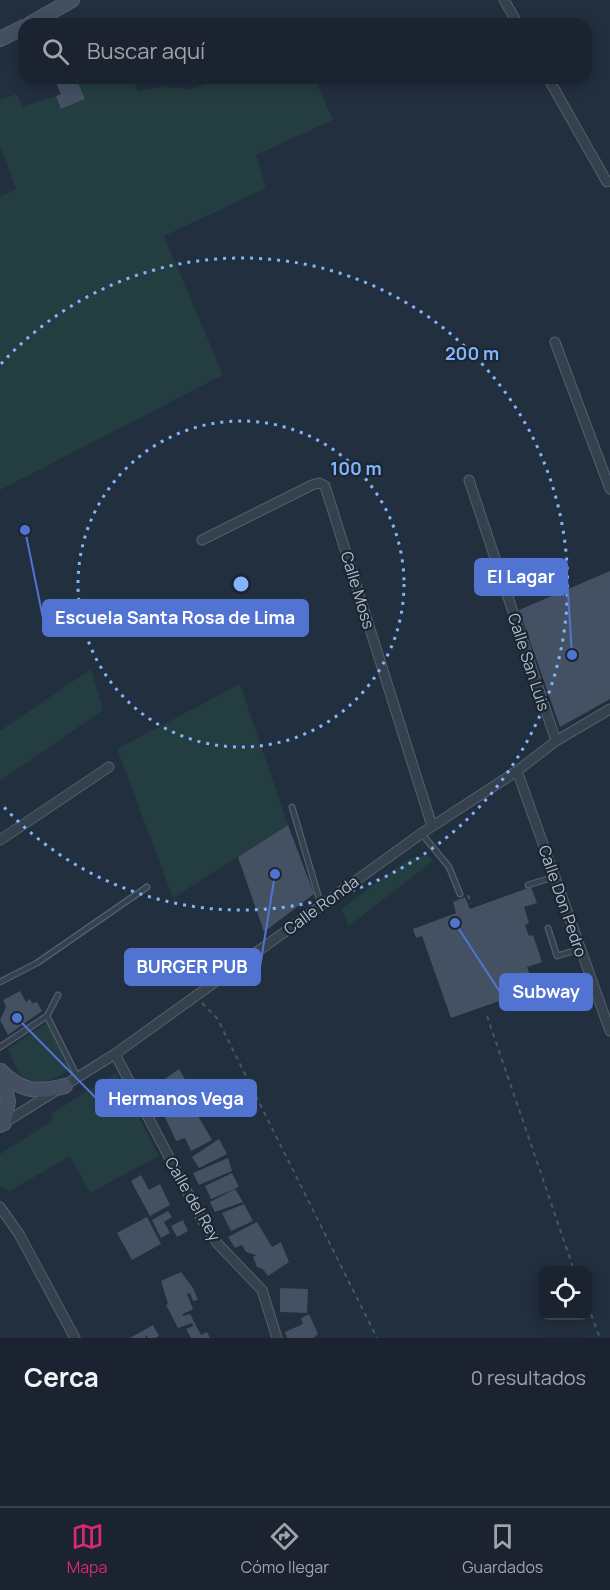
<!DOCTYPE html>
<html lang="es">
<meta charset="utf-8">
<style>
:root{--surface:#1a232f;--page:#232b37;--text:#f1f3f6;--muted:#9fa4aa;--line:#38404b;--accent:#db2777}
body{margin:0;font-family:Manrope,sans-serif;background:var(--page);color:var(--text)}
.controls{position:absolute;right:18px;bottom:18px;display:grid;overflow:hidden;border-radius:12px;box-shadow:0 3px 15px #0003}
.controls button{width:54px;height:54px;display:grid;place-items:center;padding:0;border:0;border-bottom:2px solid var(--line);background:var(--surface);color:var(--text);font:30px sans-serif}
.list{margin:0;padding:0;list-style:none}
h2{display:flex;justify-content:space-between;align-items:center;height:78px;margin:0;padding:0 24px;font-size:26px}
h2 small{font-size:20px;font-weight:400;color:var(--muted)}
.icon{flex:none;width:33px;height:33px;fill:none;stroke:currentColor;stroke-width:2;stroke-linecap:round;stroke-linejoin:round}
.map{position:relative;flex:none;width:610px;height:1338px;overflow:hidden}
.search{position:absolute;background:var(--surface);box-shadow:0 3px 15px #0003;left:18px;right:18px;top:18px;height:66px;display:flex;align-items:center;gap:15px;box-sizing:border-box;padding:0 21px;border-radius:18px;color:var(--muted);font-size:22px}
.sheet{height:168px;background:var(--surface)}
nav{display:flex;justify-content:space-around;align-items:center;box-sizing:border-box;height:84px;border-top:2px solid var(--line);background:var(--surface);font-size:16px;color:var(--muted)}
nav a{display:grid;justify-items:center;gap:3px}
nav .on{color:var(--accent)}
.map>svg:first-child{display:block}
.green{fill:#243d40}
.building{fill:#435163}
.lines{fill:none;stroke-linecap:round;stroke-linejoin:round}
.service-casing{stroke:#545f6c;stroke-width:7}
.minor-casing{stroke:#545f6c;stroke-width:11}
.secondary-casing{stroke:#545f6c;stroke-width:16}
.path{stroke:#425a5d;stroke-width:2;stroke-dasharray:4.5 4.5;stroke-linecap:butt}
.service{stroke:#36414e;stroke-width:4.5}
.minor{stroke:#36414e;stroke-width:9}
.secondary{stroke:#445062;stroke-width:14}
.ring{fill:none;stroke:#82b5fe;stroke-width:3;stroke-dasharray:3 6}
.labels{text-anchor:middle;dominant-baseline:central;stroke-width:4.5;stroke-linejoin:round;paint-order:stroke}
.street-label{font-size:16px;fill:#b2bcca;stroke:#1b2633}
.centre{fill:#82b5fe;stroke:#1b2633;stroke-width:3}
.ring-label{font-size:18px;text-anchor:middle;font-weight:bold;fill:#82b5fe;stroke:#1b2633;stroke-width:4.5;stroke-linejoin:round;paint-order:stroke}
.leader{fill:none;stroke:#5174d3;stroke-width:2}
.callout-dot{fill:#5174d3;stroke:#1b2633;stroke-width:2}
.callout{fill:#5174d3;stroke:#5174d3;stroke-width:2}
.callout-label{font-size:18px;text-anchor:middle;font-weight:bold;fill:#fff}
</style>
<div class="map">
<svg width="610" height="1338" viewBox="0 0 610 1338">
<rect width="100%" height="100%" fill="#222f3f"/>
<!-- green -->
<path class="green" d="M76,78H133L138,91L162,87L192,89L221,78H314L333,120L256,155L266,188L164,236L223,375L0,490V197L16,189L0,146V100L16,94L23,107L56,96L62,109L85,99Z
M91,669L103,710L0,781V731Z
M240,684L288,825L173,898L117,749Z
M427,855L433,861L349,926L341,909L409,859Z
M48,1022L71,1069C35,1091 23,1090 8,1049Z
M116,1073L159,1156L90,1193L70,1156L10,1191L0,1187V1154L52,1121L51,1114Z"/>
<!-- building -->
<path class="building" d="M54,78H76L85,99L61,109L56,96L61,94Z
M610,571V699L560,727L519,610Z
M288,825L314,894L264,932L238,857Z
M531,887L537,903L524,907L529,923L525,925L529,936L533,935L542,962L527,967L532,981L520,984L522,993L451,1018L422,936L416,938L413,929L456,913L453,902L465,897L470,909Z
M20,991L26,1002L30,999L32,1003L37,1002L42,1011L8,1035L0,1020L6,1007L3,1000Z
M179,1069L189,1086L187,1087L198,1116L212,1140L191,1151L185,1138L176,1141L164,1115L148,1091Z
M219,1139L227,1154L199,1168L192,1157Z
M228,1158L232,1171L199,1185L193,1173Z
M232,1173L239,1187L211,1199L205,1186Z
M141,1175L149,1190L160,1184L170,1205L150,1216L131,1181Z
M235,1189L243,1202L215,1212L210,1202Z
M244,1204L253,1221L231,1231L222,1213Z
M168,1211L172,1217L164,1222L170,1233L161,1238L152,1220Z
M147,1217L161,1244L132,1260L117,1233Z
M183,1220L188,1231L177,1237L171,1226Z
M257,1222L272,1247L281,1242L289,1262L268,1276L263,1269L257,1267L253,1257L256,1255L246,1252L242,1245L235,1248L228,1237Z
M181,1272L193,1288L198,1300L193,1301L190,1293L187,1294L193,1309L183,1314V1316L190,1314L201,1335L207,1332L210,1338H191L186,1329L193,1326L192,1323L178,1328L166,1305L168,1304L161,1281Z
M280,1288L308,1289L307,1313L280,1312Z
M309,1314L318,1334L313,1338H287L285,1332L303,1324L301,1318Z
M153,1325L159,1336L155,1338H148L146,1335L145,1338H130Z"/>
<g class="lines">
<defs>
<path id="service" d="M292,807L321,905
M422,834L449,867L460,894
M528,885L554,877
M548,928L557,956L580,949
M0,982L37,963L147,887
M47,1016L58,995
M0,1047L47,1016L77,1076"/>
<path id="minor" d="M504,0L518,24
M548,78L607,182
M555,342L610,489
M469,480L556,741
M202,540L312,485L319,483L325,486L432,826
M517,771L610,1031
M0,840L109,767
M115,1054L202,1220L217,1243L262,1290L277,1338
M4,1123L115,1054L422,833L517,771L556,741L610,709
M0,1207L19,1234L75,1338"/>
<path id="secondary" d="M30,24L72,0
M0,39L24,27
M1,1071C21,1092 38,1093 65,1086
M0,1125L4,1123L8,1101L1,1071"/>
</defs>
<!-- service casing -->
<use href="#service" class="service-casing"/>
<!-- minor casing -->
<use href="#minor" class="minor-casing"/>
<!-- secondary casing -->
<use href="#secondary" class="secondary-casing"/>
<!-- path -->
<path class="path" d="M468,895L471,904
M202,1003L217,1018L377,1338
M487,1016L574,1270
M588,1306L600,1338"/>
<!-- service -->
<use href="#service" class="service"/>
<!-- minor -->
<use href="#minor" class="minor"/>
<!-- secondary -->
<use href="#secondary" class="secondary"/>
</g>
<!-- distance rings -->
<g class="ring">
<circle cx="241" cy="584" r="163"/>
<path d="M1 364A326 326 0 1 1 1 804"/>
</g>
<g class="labels">
<!-- street labels -->
<g class="street-label">
<text transform="translate(358 590) rotate(73)">Calle Moss</text>
<text transform="translate(529 662) rotate(72)">Calle San Luis</text>
<text transform="translate(563 901) rotate(71)">Calle Don Pedro</text>
<text transform="translate(321 905) rotate(-36)">Calle Ronda</text>
<text transform="translate(193 1199) rotate(60)">Calle del Rey</text>
</g>
</g>
<circle cx="241" cy="584" r="9" class="centre"/>
<g class="ring-label">
<text x="472" y="360">200 m</text>
<text x="356" y="475">100 m</text>
</g>
<!-- callouts -->
<path class="leader" d="M572 655L567 577M25 530L43 618M275 874L260 967M455 923L500 992M17 1018L96 1098"/>
<g class="callout-dot">
<circle cx="572" cy="655" r="6"/>
<circle cx="25" cy="530" r="6"/>
<circle cx="275" cy="874" r="6"/>
<circle cx="455" cy="923" r="6"/>
<circle cx="17" cy="1018" r="6"/>
</g>
<g class="callout">
<rect x="475" y="559" width="92" height="36" rx="6"/>
<rect x="43" y="600" width="265" height="36" rx="6"/>
<rect x="125" y="949" width="135" height="36" rx="6"/>
<rect x="500" y="974" width="92" height="36" rx="6"/>
<rect x="96" y="1080" width="160" height="36" rx="6"/>
</g>
<g class="callout-label">
<text x="521" y="583">El Lagar</text>
<text x="175" y="624">Escuela Santa Rosa de Lima</text>
<text x="192" y="973">BURGER PUB</text>
<text x="546" y="998">Subway</text>
<text x="176" y="1105">Hermanos Vega</text>
</g>
</svg>
<div class="controls">
<button><svg class="icon" aria-label="locate" viewBox="0 0 24 24"><circle cx="12" cy="12" r="6"/><path d="M12 2v4M12 18v4M2 12h4M18 12h4"/></svg></button>
</div>
<div class="search"><svg class="icon" aria-label="search" viewBox="0 0 24 24"><circle cx="10" cy="10" r="6"/><path d="M15 15l6 6"/></svg>Buscar aquí</div>
</div>
<section class="sheet">
<h2>Cerca<small>0 resultados</small></h2>
<ul class="list">
</ul>
</section>
<nav>
<a class="on"><svg class="icon" aria-label="map" viewBox="0 0 24 24"><path d="M3 6l6-2 6 2 6-2v14l-6 2-6-2-6 2zM9 4v14M15 6v14"/></svg>Mapa</a>
<a><svg class="icon" aria-label="directions" viewBox="0 0 24 24"><path d="M12 3l9 9-9 9-9-9zM9 14v-3h6M13 9l2 2-2 2"/></svg>Cómo llegar</a>
<a><svg class="icon" aria-label="saved" viewBox="0 0 24 24"><path d="M7 4h10v16l-5-4-5 4z"/></svg>Guardados</a>
</nav>
